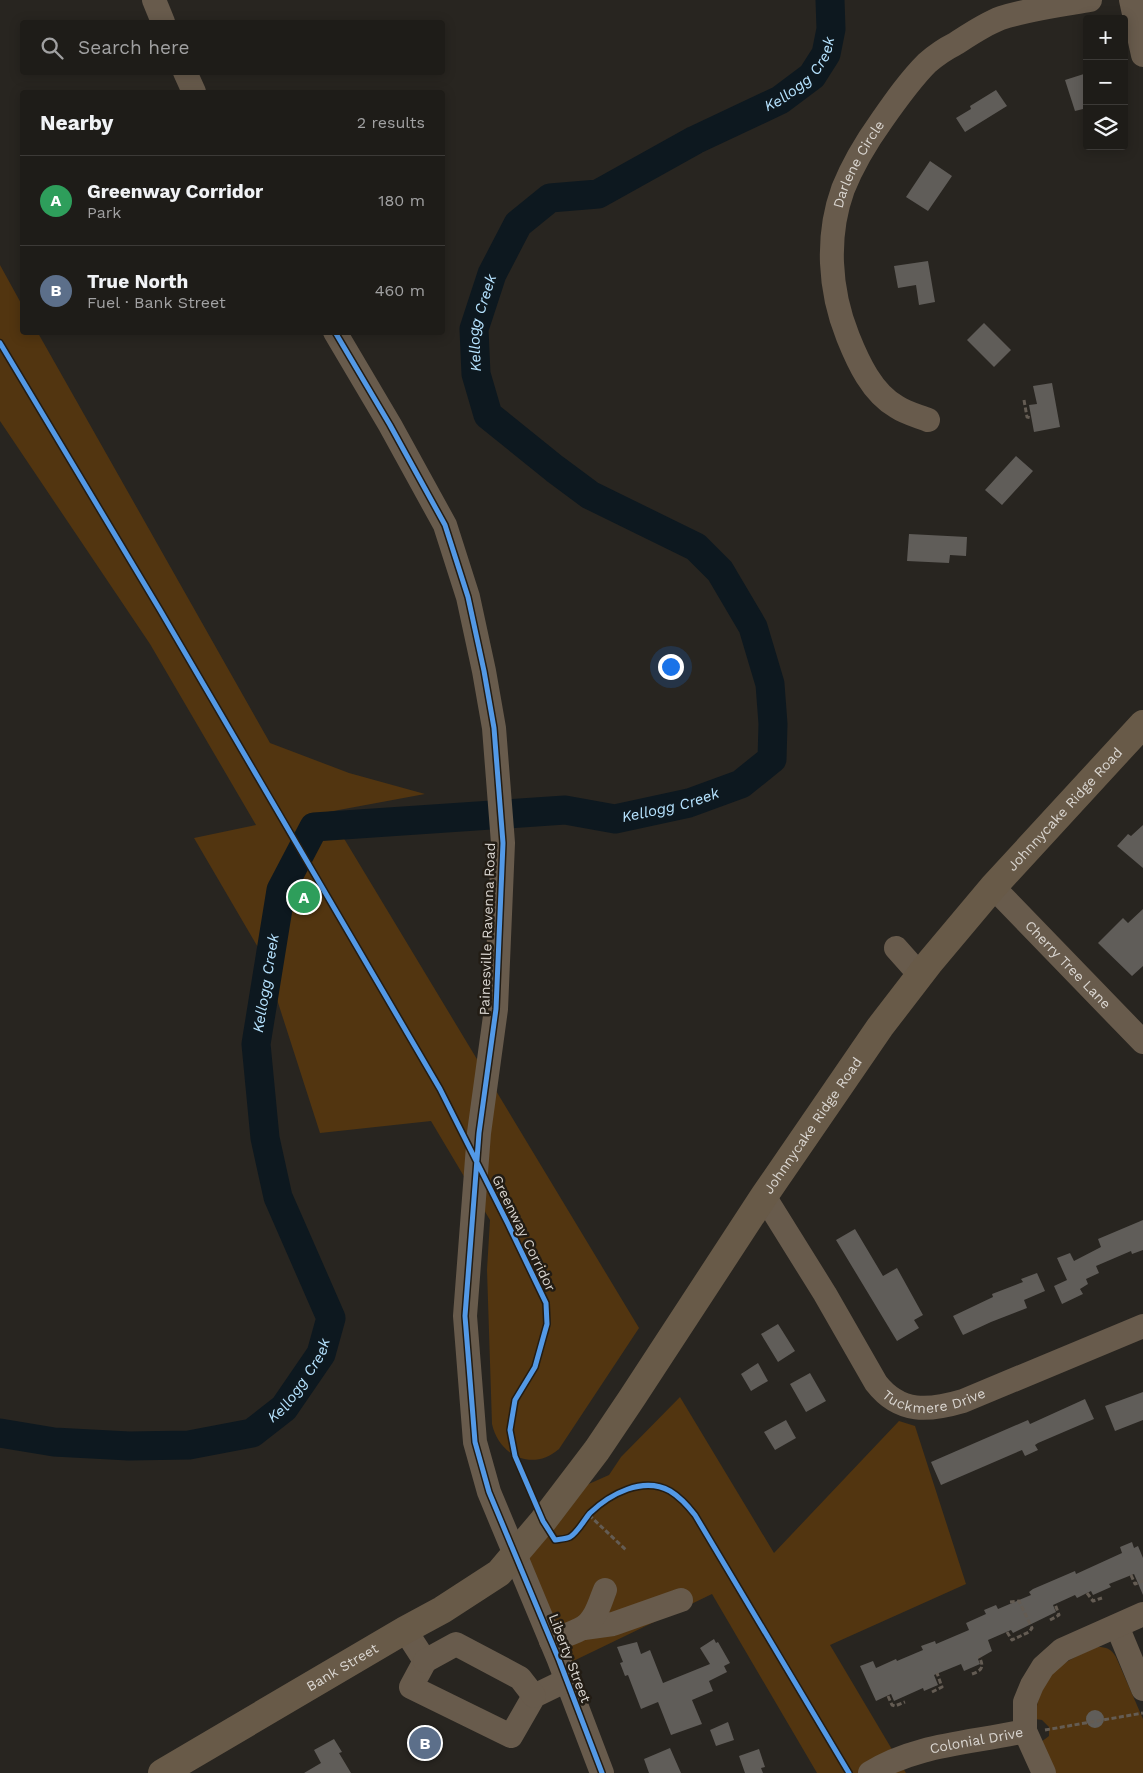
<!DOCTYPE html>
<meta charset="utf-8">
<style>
:root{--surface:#1e1c18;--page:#262521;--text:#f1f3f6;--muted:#a1a1a2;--line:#3c3a37;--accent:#db2777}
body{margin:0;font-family:"Work Sans",sans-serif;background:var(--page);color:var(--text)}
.controls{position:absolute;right:15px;top:15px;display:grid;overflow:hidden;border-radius:5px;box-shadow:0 2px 12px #0003}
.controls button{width:45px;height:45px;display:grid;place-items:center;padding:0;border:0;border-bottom:1px solid var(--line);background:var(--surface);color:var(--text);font:25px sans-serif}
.you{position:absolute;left:670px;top:666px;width:18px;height:18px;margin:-12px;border:4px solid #fff;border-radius:50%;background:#1a73e8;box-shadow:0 0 0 8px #1a73e833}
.badge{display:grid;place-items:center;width:32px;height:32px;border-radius:50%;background:var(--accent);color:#fff;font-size:16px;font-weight:700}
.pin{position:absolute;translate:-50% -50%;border:2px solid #fff;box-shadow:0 1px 5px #0006}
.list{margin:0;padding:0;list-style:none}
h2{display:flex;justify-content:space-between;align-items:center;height:65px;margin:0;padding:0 20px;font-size:21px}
h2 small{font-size:16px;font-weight:400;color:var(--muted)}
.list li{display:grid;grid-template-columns:32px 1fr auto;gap:15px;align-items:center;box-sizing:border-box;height:90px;padding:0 20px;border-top:1px solid var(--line)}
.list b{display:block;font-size:19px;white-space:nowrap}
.list p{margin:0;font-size:16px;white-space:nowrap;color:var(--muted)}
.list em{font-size:16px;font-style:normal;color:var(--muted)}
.icon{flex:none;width:28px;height:28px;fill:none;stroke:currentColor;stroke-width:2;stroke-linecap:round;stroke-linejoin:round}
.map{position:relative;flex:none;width:1143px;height:1773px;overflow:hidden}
.search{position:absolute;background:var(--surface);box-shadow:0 2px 12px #0003;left:20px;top:20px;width:425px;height:55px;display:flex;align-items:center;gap:12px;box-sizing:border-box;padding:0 18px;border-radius:5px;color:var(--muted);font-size:19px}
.panel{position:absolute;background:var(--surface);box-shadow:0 2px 12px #0003;left:20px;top:90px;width:425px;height:245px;border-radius:5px}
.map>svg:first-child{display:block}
.green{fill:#523510}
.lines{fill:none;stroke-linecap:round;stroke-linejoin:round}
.river{stroke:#0d181f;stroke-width:29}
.building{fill:#605d59}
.path{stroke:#645c53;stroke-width:3;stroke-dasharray:5 2.5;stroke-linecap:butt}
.minor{stroke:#685b4c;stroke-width:24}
.major{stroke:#685a48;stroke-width:28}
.cycleway-casing{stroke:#221c14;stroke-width:8}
.cycleway{stroke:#5399e6;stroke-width:5}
.labels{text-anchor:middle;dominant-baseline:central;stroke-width:5;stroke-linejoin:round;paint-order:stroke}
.street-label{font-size:14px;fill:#dad6d1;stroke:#221c14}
.water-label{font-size:15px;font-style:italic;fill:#b6e3ff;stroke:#221c14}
</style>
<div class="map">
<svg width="1143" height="1773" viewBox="0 0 1143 1773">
<rect width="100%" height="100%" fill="#282520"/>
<!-- green -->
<path class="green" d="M0,265L22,305V332L38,333L270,743L349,773L425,794L328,812L639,1328L559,1449C533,1472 499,1456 492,1424L487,1270L490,1220L431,1121L320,1133L263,956L194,838L256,825L150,644L0,421Z
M680,1397L774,1553L899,1421L915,1426L966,1584L830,1645L906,1773H817L712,1594L563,1666L527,1563L548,1502L609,1475L621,1457Z
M1097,1647C1107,1647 1111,1649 1116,1657L1143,1719V1773H1055L1041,1742L1049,1736V1727L1042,1720L1035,1719C1040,1673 1058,1664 1097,1647Z"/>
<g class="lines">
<!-- river -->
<path class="river" id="s1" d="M0,1433L54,1442L129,1446L189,1445L252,1433L284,1408L321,1354L331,1318L278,1197L265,1138L256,1044L281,890L314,827L565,810L615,819L689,803L741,784L772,759L773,724L770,684L753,627L720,571L696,547L590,495L555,469L488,415L476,374L474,329L492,274L518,224L550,198L598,194L695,140L780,100L812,76L826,54L831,29L830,0"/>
</g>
<!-- building -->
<path class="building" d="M1087,73V108L1075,111L1065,80Z
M996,90L1007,106L965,132L956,118L971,109L970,106Z
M930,161L952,176L928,211L906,197Z
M928,261L935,302L919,305L916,285L898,288L894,266Z
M984,323L1011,350L994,367L967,340Z
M1052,383L1060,427L1034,432L1029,405L1037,404L1033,386Z
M1016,456L1033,471L1002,505L985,490Z
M909,534L967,537L966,556L950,555L949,563L907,561Z
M1143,825V868L1117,846L1128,834L1131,836Z
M1143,909V966L1132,976L1098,943L1123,918L1128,923Z
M1143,1220V1250L1132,1254L1131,1251L1096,1266L1099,1273L1086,1279L1088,1284L1080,1289L1083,1294L1062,1304L1054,1286L1067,1280L1057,1258L1070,1253L1074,1261L1101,1247L1098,1239Z
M855,1229L883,1276L897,1268L923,1315L914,1320L919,1328L897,1341L836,1240Z
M1037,1273L1045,1291L1024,1300L1027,1308L991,1322L963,1335L953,1316L993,1297L992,1294L1023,1282L1021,1279Z
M778,1324L795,1351L778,1362L761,1334Z
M758,1363L768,1381L751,1391L741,1374Z
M810,1373L826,1401L806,1412L790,1384Z
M1143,1392V1420L1115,1431L1105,1406Z
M1085,1399L1094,1419L1038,1443L1035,1445L1038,1450L1025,1456L1022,1450L941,1485L931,1462L1028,1420L1030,1424Z
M786,1420L796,1438L775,1450L764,1432Z
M1132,1542L1134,1548L1138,1546L1143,1558V1595L1134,1574L1109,1584L1111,1587L1093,1595L1091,1591L1077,1598L1075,1595L1053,1605L1056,1612L1013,1633L1011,1630L988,1640L992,1651L978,1659L980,1664L964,1671L961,1664L934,1675L938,1685L924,1691L923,1688L894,1701L891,1694L876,1701L860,1666L873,1661L876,1668L896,1659L897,1661L923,1650L921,1646L935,1641L936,1644L969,1630L966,1623L986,1614L984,1610L996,1605L998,1609L1031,1595L1029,1592L1033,1589L1075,1571L1076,1574L1122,1553L1120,1547Z
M714,1639L716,1643L718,1642L730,1663L724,1666L727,1672L709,1681L713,1691L692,1700L702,1724L671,1735L658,1702L641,1709L628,1675L625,1676L620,1663L623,1662L617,1647L637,1642L641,1654L650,1650L663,1683L710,1664L700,1648Z
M1086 1719a9 9 0 1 1 18 0a9 9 0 1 1-18 0Z
M728,1722L734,1740L716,1746L710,1730Z
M334,1739L342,1752L339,1753L351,1773H304L321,1763L314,1750Z
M670,1748L681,1773H649L644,1759Z
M759,1749L765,1767L761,1768L763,1773H745L739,1756Z"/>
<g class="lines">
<!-- path -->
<path class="path" d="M1024,400L1027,417L1031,418
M589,1515L626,1550
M1131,1575L1135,1584L1143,1581
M1087,1593L1093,1601L1102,1598
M1050,1620L1059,1615L1055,1604
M1007,1632L1012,1640L1029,1632L1032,1628L1019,1601L1010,1602
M972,1674C983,1670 984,1667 979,1656
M932,1692L942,1687L937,1673
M888,1696L892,1705L895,1706L905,1702
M1045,1730L1143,1713"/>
<!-- minor -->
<g class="minor">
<path d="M154,0L163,22"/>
<path d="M1131,0L1143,55"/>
<path d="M185,72L194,92"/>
<path d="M335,332L390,425L445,525L468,597L484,671L494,728L503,843L496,1009L479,1133L465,1316L475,1442L489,1492L559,1660L602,1773"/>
<path id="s2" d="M928,420C918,416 906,413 897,407C872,393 858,362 848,337C829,290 826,236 843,189C853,164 867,141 882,120C896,100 910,80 927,63C935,56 945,49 955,44C969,35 985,24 1001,18C1030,9 1060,5 1090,0"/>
<path id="s3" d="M993,887L1143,1042"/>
<path d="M896,948L920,975"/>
<path id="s4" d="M764,1196L825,1294L876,1383C900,1414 929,1411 963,1401L1143,1326"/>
<path d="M1117,1626L1143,1689"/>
<path d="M584,1628L613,1624L681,1600"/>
<path d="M405,1630L425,1661L411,1687L511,1736L534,1696L567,1680"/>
<path d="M551,1641C562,1636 575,1633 584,1627C596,1619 600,1602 605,1590"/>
<path d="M425,1661L456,1644L520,1678L534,1696"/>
<path id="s5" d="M870,1773C916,1744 973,1743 1025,1731"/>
<path d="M1044,1773L1025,1731V1702L1032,1685L1043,1667L1062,1650L1143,1614"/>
</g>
<!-- major -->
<path class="major" id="s6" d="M162,1773L405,1630L442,1610L499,1573L543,1521L597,1450L632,1398L764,1196L880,1027L930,962L993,887L1143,724"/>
<defs>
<path id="cycleway" d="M335,332L390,425L445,525L468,597L484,671L494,728L503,843L496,1009L479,1133L465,1316L475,1442L489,1492L559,1660L602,1773
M0,343L160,610L440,1089L508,1224L546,1303L547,1324L535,1367L515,1400L510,1430L515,1456L543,1521L555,1540C560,1539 566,1539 570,1537C578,1532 584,1520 590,1513C610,1494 643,1476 670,1491C680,1497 688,1506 695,1515L849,1773"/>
</defs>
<!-- cycleway casing -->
<use href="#cycleway" class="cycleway-casing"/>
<!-- cycleway -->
<use href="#cycleway" class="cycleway"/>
</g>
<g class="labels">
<!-- street labels -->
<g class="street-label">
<text stroke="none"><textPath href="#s2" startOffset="301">Darlene Circle</textPath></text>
<text stroke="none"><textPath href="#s6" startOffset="1344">Johnnycake Ridge Road</textPath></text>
<text transform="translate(487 929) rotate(-88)">Painesville Ravenna Road</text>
<text stroke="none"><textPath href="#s3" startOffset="108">Cherry Tree Lane</textPath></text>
<text stroke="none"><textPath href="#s6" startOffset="939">Johnnycake Ridge Road</textPath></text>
<text transform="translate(524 1233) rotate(64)">Greenway Corridor</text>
<text stroke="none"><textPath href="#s4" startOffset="284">Tuckmere Drive</textPath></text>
<text transform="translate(570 1658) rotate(69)">Liberty Street</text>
<text stroke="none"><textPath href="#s6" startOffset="209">Bank Street</textPath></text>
<text stroke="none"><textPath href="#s5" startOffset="112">Colonial Drive</textPath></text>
</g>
<!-- water labels -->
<g class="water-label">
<text stroke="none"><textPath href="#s1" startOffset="2396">Kellogg Creek</textPath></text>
<text stroke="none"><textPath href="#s1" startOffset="1961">Kellogg Creek</textPath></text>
<text stroke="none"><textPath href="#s1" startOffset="1271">Kellogg Creek</textPath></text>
<text stroke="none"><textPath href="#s1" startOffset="746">Kellogg Creek</textPath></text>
<text stroke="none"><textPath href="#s1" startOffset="326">Kellogg Creek</textPath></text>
</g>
</g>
</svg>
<div class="controls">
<button>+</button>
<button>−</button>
<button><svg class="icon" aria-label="layers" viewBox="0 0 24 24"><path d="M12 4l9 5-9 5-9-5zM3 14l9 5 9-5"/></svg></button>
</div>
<div class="you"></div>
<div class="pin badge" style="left:304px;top:897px;background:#2e9e5b">A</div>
<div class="pin badge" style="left:425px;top:1743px;background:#5c6f8a">B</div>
<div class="search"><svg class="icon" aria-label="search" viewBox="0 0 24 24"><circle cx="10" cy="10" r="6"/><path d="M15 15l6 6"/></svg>Search here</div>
<section class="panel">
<h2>Nearby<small>2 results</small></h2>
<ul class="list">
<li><span class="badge" style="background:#2e9e5b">A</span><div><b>Greenway Corridor</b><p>Park</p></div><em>180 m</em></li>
<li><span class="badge" style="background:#5c6f8a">B</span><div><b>True North</b><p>Fuel · Bank Street</p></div><em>460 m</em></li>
</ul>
</section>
</div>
